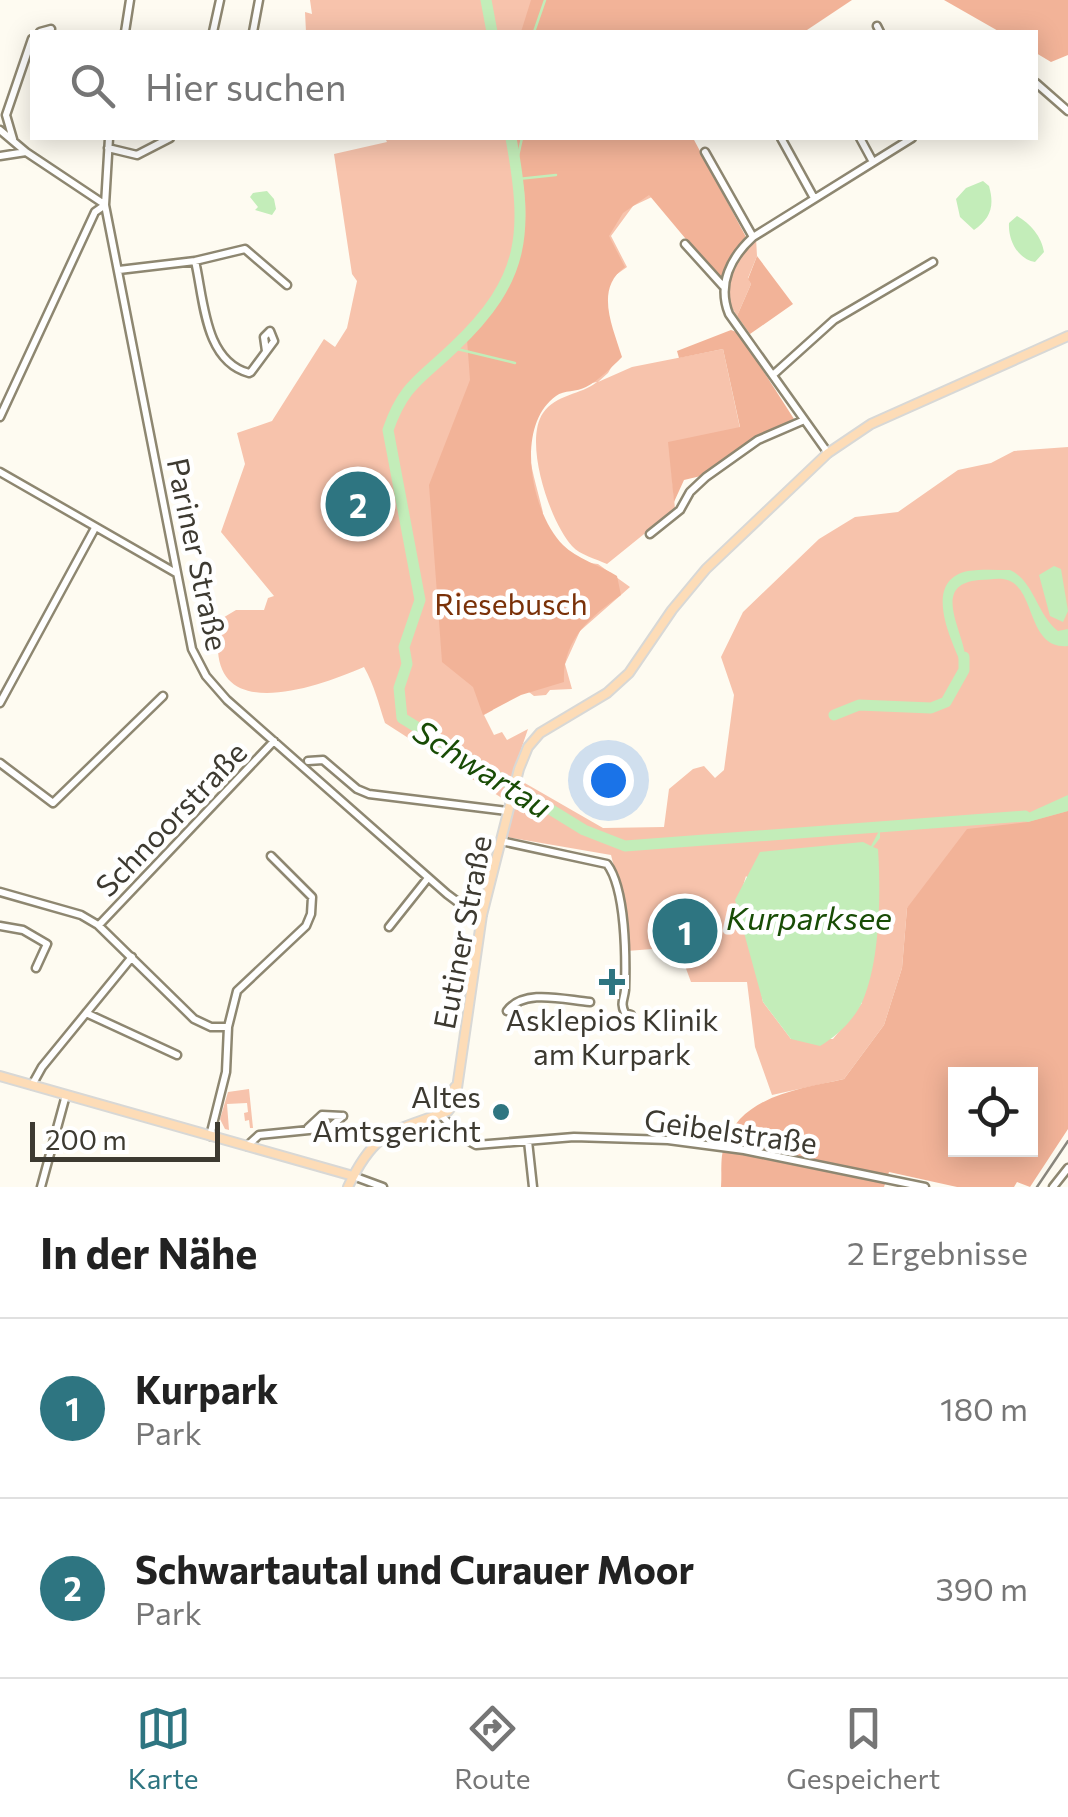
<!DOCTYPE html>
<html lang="de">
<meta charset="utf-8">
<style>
:root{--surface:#fff;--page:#f6f6f6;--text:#222;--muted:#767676;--line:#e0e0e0;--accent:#2e7581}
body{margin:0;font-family:Commissioner,sans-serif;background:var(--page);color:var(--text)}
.controls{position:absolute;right:30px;bottom:30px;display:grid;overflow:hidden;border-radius:0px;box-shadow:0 5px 25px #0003}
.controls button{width:90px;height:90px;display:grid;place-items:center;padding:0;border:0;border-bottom:2px solid var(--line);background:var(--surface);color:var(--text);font:50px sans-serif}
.scale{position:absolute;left:30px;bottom:25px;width:190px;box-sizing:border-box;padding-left:10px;border:5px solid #3d3a31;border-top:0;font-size:28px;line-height:35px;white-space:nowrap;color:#3d3a31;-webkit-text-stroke:8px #fff;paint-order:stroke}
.you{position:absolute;left:608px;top:780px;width:35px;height:35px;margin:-25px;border:8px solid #fff;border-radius:50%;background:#1a73e8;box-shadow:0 0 0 15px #1a73e833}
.badge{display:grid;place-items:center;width:65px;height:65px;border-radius:50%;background:var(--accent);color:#fff;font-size:32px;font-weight:700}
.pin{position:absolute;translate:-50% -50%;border:5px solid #fff;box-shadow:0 2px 10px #0006}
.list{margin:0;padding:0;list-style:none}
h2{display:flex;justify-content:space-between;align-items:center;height:130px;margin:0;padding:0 40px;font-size:42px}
h2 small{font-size:32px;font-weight:400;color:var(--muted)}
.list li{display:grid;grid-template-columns:65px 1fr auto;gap:30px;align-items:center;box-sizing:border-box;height:180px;padding:0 40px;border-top:2px solid var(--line)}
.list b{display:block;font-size:38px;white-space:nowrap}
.list p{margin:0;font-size:32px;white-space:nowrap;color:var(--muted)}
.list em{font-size:32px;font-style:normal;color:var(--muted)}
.icon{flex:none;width:55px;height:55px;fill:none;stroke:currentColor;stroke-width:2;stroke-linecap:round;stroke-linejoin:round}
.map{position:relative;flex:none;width:1068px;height:1187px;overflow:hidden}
.search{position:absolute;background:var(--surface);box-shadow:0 5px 25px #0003;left:30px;right:30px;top:30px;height:110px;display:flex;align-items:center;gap:25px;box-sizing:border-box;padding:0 35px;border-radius:0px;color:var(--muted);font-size:38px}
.sheet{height:490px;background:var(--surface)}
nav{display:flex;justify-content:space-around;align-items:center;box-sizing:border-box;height:140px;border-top:2px solid var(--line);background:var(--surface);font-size:28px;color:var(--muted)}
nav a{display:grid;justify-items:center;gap:5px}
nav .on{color:var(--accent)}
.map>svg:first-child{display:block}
.green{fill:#f7c3ac;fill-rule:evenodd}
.forest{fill:#f2b398;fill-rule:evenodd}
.water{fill:#c3edb9}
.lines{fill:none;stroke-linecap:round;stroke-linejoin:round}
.stream{stroke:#c3edb9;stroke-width:2.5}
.river{stroke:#c3edb9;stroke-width:11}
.minor-casing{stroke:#8e8771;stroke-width:11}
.major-casing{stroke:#d8d8d6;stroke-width:12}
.minor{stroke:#fff;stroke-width:6}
.major{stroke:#fddcb7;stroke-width:8}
.rail{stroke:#8a877d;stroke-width:2.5}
.poi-dot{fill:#2e7581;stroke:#fff;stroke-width:4}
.labels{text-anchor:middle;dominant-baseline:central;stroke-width:9;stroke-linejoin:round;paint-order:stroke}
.street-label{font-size:30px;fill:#3d3a31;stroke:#fff}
.park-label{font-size:30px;fill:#7a3108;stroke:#fff}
.poi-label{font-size:30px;fill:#3d3a31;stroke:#fff}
.water-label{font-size:32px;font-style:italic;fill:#184c05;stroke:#fff}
</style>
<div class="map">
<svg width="1068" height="1187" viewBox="0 0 1068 1187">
<rect width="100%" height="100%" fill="#fefbf1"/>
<!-- green -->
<path class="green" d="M310,0H840L795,32H306L305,12L312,14Z
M385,138H640L654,196L633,206L611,236L627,267L599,287L619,354L608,373L598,382L632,367L723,349L740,428L669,443L675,509L607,564C596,559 580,555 572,546C550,522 523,442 543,413C556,394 581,395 597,382C583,385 562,386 550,393C510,417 536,479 543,513L486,498L474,550L598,564L630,587L580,631L565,664L572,689L550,690L546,695L534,696L467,643L491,705L493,710L484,715L494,735L502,732L507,740L528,729L511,779L523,782L603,828L664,827L669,789L693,769L704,766L715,778L724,770L734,695L721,657L743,612L819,539L855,517L898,512L958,470L991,463L1014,451L1068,447V822L907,908L902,968L884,1025L844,1079L772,1095L755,1047L747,982H691L678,947L627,951L626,914L611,855L501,836L508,802L385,723C378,702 375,687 364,667C306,692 198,727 221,619L236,610H264L268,598L274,596L221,532L245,464L237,433L272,421L324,339L335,347L347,328L357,281L352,274L334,154L387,142ZM746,876L862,1003L833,1039H791L763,1002L743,886Z
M756,238L757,256L748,278L751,284L737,316C717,290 733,259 756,238Z
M249,1089L253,1128H250L249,1120L245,1121L244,1113L248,1112L247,1103L227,1104L229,1130L225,1129L220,1119L228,1092Z"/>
<!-- forest -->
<path class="forest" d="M531,0H852L804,32H521Z
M944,0H1068V55L1051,62L1036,53V32H1000Z
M513,138H693L746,237L721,281L649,195L623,213L609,236L625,267C594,289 613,327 622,357C611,368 599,380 586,387C577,392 564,390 556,396C514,426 531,513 563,545C576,558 601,566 617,576L621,595C590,617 562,640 564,682L521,695L483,715L473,687L442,662L429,485L470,380L467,339C505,296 529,260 525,199C524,179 515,158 513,138Z
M757,256L793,304L750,334L737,316L751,284L748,279Z
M731,330L739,333L794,419L755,438L705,475L684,480L674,502L668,442L740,427L723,349L679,358L677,351Z
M1068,811V1129L1030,1187L1017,1182L1014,1187H957L889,1172L884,1187H721C722,1174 720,1158 724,1147C740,1095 800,1089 844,1079L884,1025L902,968L907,908L967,829L1028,822ZM956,1074H1030V1150H956Z"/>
<!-- water -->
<path class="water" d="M983,181L989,186C995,207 990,219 974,230L960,217L956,199L966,188Z
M267,191L274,199L276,209L272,215L255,210L258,207L250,197L253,193Z
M1017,216C1030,223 1042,237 1044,252L1035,262C1018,259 1008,241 1009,223Z
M1054,566L1061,569L1068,611L1063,622L1050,616L1039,575Z
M1010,570C1035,582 1036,614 1058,631L1068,629V646C1025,650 1037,583 1003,579C996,578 987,580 979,580C923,585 975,644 964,670C953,644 920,581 968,571C981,569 996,570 1010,570Z
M1068,795V811L1028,822L1015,819Z
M880,829V838L873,847L878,849C881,892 880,961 863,1000C855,1019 837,1036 820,1046L791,1039L763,1002L735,900L760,852L863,842L871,846Z"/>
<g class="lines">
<!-- stream -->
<path class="stream" d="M534,32L545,0
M516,165L522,138
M518,179L556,175
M453,348L515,363"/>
<!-- river -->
<path class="river" d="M486,0L492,32
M511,138C528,232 527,278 454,347C421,379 404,384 388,430L420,600L404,647L407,664L399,688L402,718L584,830L625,846L1025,816
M834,715L859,705L931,708L946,702L964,670V657"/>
<defs>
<path id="minor" d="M877,26L880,32
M40,32L51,29
M125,32L130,0
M213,32L220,0
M253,32L259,0
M1036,83L1068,111
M0,130L26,152
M109,138L105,205L192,649L206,676L227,700L447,894L471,912L482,915
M781,138L814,198
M860,138L873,162
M13,139L6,115L32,39
M108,148L137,155L170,138
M705,152L753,237
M0,156L26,152L104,204
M685,244L723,286
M195,261C204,299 204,361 249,373L251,372L274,341L270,331L264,337L266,351
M119,270L195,261L245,249L287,285
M774,374L834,320L933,262
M0,417L95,212L105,205
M828,453L729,314C717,284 731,257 753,237L912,138
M0,472L176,573
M650,534L680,510L690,492L706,477L758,440L802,421
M0,703L95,528
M308,761L323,760L357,789L369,794L507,811
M0,763L53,803L163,696
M501,841L607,864C626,889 626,958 625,990C624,1000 620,1003 625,1013L631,1015
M0,892L81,915L98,925L194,1019L211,1027H228
M99,925L274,741
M0,926L23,930L47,944L36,968
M389,927L428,878
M507,1011C524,988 565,1000 590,1002
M86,1013L177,1055
M32,1085L42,1067L132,957
M440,1114L463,1138L476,1145L574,1137L668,1140L744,1150L925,1187
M308,1128L322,1115L343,1116
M210,1136L226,1072L228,1027L237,991L306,926L311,914L312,897L271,856
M528,1141L533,1187
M247,1146L259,1135L329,1128L343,1116
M353,1176L383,1187
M41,1187L66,1095
M1053,1187L1068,1168"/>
<path id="major" d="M0,1076L353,1176
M440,1113L455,1087
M348,1187C375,1129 393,1132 448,1111L455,1102L482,915L519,769L528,747L540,733L607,693L629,673L672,610L706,569L828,453L871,424L1068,336"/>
</defs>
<!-- minor casing -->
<use href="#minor" class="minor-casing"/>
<!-- major casing -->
<use href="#major" class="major-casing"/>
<!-- minor -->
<use href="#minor" class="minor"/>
<!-- major -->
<use href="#major" class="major"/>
<!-- rail -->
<path class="rail" d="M1037,1187L1068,1141"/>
</g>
<!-- markers -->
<g class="poi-dot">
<path d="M607 967h10v10h10v10h-10v10h-10v-10h-10v-10h10z"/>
<circle cx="501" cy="1112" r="10"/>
</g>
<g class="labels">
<!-- street labels -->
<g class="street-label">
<text transform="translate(199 554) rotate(78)">Pariner Straße</text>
<text transform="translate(170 818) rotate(-46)">Schnoorstraße</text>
<text transform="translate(461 932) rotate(-79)">Eutiner Straße</text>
<text transform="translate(731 1130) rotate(8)">Geibelstraße</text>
</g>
<!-- park labels -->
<g class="park-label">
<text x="511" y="602">Riesebusch</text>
</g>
<!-- poi labels -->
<g class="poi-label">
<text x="612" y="1018">Asklepios Klinik<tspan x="612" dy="34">am Kurpark</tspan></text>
<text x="481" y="1095" text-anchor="end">Altes<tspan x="481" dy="34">Amtsgericht</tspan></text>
</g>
<!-- water labels -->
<g class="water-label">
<text transform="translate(483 768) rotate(32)">Schwartau</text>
<text x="809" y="917">Kurparksee</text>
</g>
</g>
</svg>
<div class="controls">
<button><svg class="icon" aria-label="locate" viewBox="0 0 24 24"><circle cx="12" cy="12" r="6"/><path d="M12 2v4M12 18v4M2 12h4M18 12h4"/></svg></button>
</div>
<div class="scale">200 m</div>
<div class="you"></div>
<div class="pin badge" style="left:685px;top:931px">1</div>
<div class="pin badge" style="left:358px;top:504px">2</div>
<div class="search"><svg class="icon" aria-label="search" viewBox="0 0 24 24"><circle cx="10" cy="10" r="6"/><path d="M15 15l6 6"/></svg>Hier suchen</div>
</div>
<section class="sheet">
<h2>In der Nähe<small>2 Ergebnisse</small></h2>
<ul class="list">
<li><span class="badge">1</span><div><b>Kurpark</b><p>Park</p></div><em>180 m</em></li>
<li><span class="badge">2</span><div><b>Schwartautal und Curauer Moor</b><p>Park</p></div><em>390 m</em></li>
</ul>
</section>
<nav>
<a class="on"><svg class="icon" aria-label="map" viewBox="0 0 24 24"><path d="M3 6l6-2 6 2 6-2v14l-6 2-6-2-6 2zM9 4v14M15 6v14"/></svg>Karte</a>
<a><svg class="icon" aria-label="directions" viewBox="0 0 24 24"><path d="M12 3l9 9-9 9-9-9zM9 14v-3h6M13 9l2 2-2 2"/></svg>Route</a>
<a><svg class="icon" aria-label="saved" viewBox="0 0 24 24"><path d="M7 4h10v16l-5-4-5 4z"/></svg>Gespeichert</a>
</nav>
